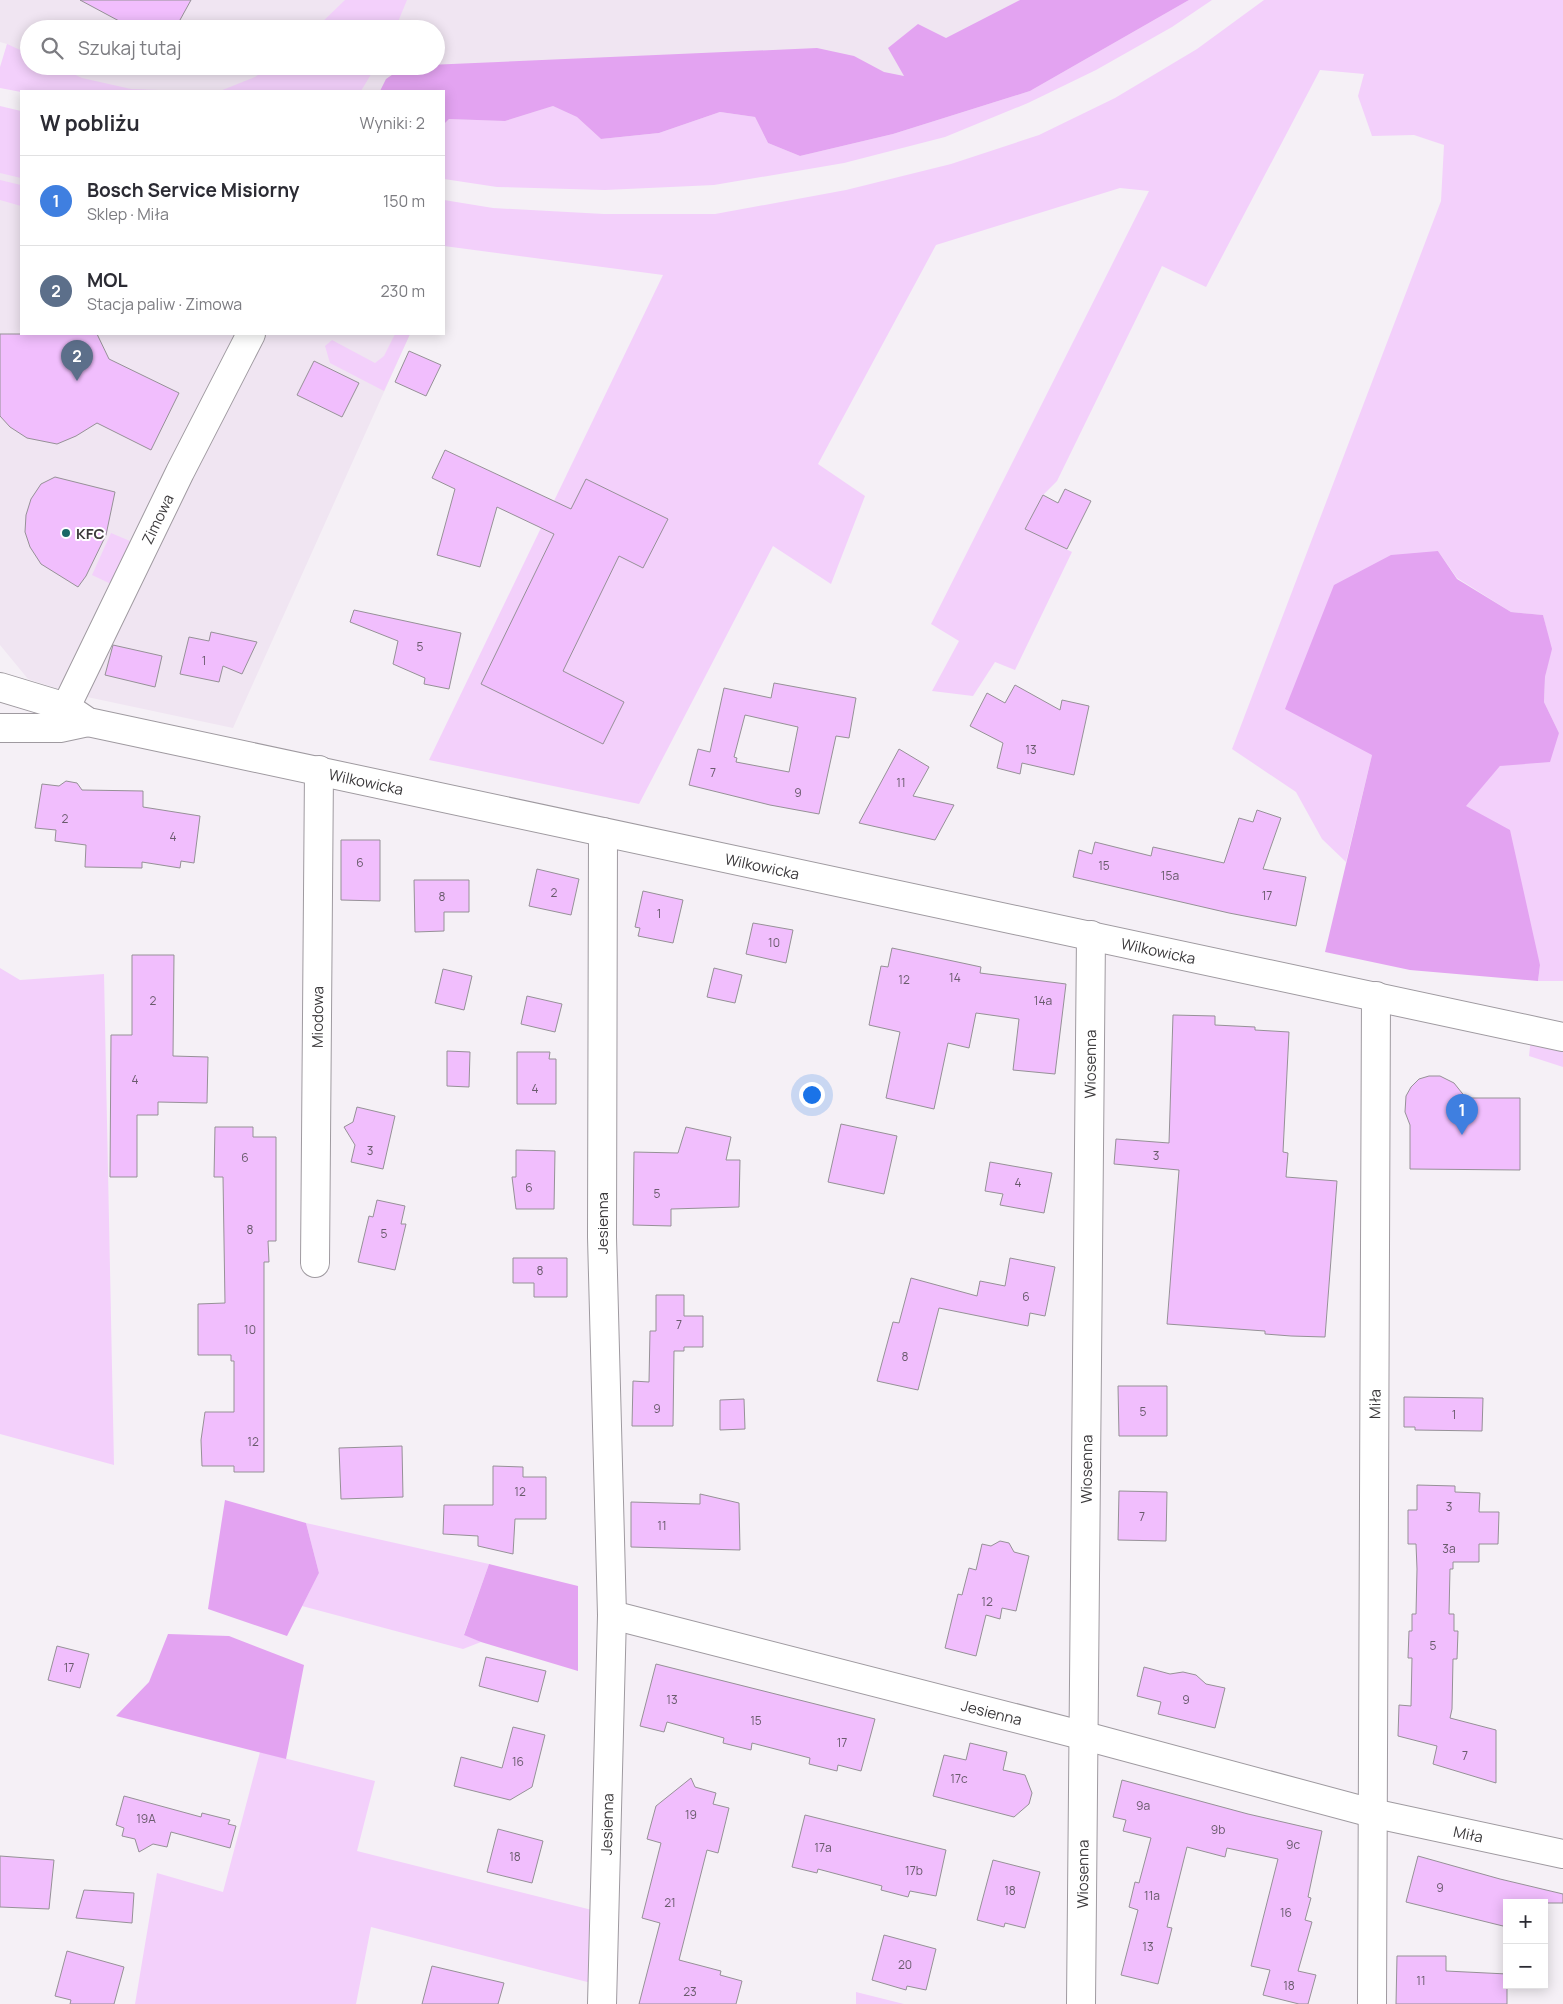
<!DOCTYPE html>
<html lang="pl">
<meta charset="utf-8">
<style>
:root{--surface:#fff;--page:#f7f7f7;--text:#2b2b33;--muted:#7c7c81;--line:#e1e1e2;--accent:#1a6867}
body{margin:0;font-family:Manrope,sans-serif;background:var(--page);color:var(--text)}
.controls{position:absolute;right:15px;bottom:15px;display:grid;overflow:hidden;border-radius:0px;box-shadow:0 2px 12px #0003}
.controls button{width:45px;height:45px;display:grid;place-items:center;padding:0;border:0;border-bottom:1px solid var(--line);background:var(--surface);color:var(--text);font:25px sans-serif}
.you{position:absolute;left:811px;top:1094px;width:18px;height:18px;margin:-12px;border:4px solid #fff;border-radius:50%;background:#1a73e8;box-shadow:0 0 0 8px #1a73e833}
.badge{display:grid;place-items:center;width:32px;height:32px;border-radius:50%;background:var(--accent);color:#fff;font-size:16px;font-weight:700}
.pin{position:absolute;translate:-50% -41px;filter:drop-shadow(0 1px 2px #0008)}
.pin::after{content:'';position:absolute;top:26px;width:18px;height:15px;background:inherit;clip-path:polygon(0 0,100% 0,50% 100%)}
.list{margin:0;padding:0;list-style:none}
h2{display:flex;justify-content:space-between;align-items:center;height:65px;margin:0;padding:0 20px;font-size:21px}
h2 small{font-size:16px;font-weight:400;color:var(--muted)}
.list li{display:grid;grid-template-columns:32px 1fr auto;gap:15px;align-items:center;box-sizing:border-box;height:90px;padding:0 20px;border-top:1px solid var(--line)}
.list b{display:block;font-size:19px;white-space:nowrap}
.list p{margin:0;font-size:16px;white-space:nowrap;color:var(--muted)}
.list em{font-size:16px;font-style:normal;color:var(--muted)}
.icon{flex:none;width:28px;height:28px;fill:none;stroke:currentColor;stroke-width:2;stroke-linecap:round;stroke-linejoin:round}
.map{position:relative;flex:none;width:1563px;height:2004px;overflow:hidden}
.search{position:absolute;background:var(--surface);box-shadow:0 2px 12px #0003;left:20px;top:20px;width:425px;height:55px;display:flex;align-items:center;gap:12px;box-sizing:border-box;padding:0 18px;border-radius:28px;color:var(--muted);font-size:19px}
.panel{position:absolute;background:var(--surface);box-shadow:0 2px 12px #0003;left:20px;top:90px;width:425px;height:245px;border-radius:0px}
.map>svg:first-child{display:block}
.built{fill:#f0e5f2;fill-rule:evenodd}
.green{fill:#f3d0fb}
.forest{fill:#e3a3f1}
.building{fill:#f1befd;stroke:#969197;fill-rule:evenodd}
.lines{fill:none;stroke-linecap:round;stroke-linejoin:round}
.minor-casing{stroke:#9f9aa0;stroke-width:30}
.secondary-casing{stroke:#9f9aa0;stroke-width:30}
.minor{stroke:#fff;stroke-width:28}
.secondary{stroke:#fff;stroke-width:28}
.poi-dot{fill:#1a6867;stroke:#fff;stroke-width:2}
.labels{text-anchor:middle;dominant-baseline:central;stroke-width:4;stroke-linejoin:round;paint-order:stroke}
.number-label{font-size:12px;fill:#695b6c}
.street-label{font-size:15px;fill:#3c3a3c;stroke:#fff}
.poi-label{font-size:15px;font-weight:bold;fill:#3c3a3c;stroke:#fff;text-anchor:start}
</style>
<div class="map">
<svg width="1563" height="2004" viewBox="0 0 1563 2004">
<rect width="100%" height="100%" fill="#f5f0f6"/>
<!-- built -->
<path class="built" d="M0,0H1159L1087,52L444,148V91H111L0,72L7,44L0,42ZM29,29H436V66H29Z
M0,140L21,146V334H410L233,728L73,694L28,679L0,645Z"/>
<!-- green -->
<path class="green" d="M345,0H407L395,29H315Z
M1189,0H1212L1172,27L1096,70L1028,103L945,137L844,163L714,185L605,190L497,187L444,179V124L449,119L505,121L553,106L577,117L601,139L659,133L720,112L755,117L768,143L800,156L893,134L1030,91Z
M1264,0H1563V981H1538L1540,965L1465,806L1500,766L1559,733L1544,702L1545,677L1551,649L1543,615L1511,612L1457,578L1438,551L1372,755L1346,862L1322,839L1296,792L1232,749L1441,201L1444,145L1414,135L1372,136L1358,96L1364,74L1320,70L1206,287L1162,266L1057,481L1043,495L1026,529L1072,552L1015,670L995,662L973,696L932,691L959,641L931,624L1149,191L1120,188L936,245L818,464L865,496L831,584L773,546L639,804L429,760L663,275L444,246V200L493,208L604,214H715L846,190L951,164L1039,135L1115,98L1197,49Z
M7,44L29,54V66H56L82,78L131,89L187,91L21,92L0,88V67Z
M271,66H376L361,91H220L255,77Z
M0,106L21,111V178L0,173Z
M0,180L21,185V206L0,200Z
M395,334H410L384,391L330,363L325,346L332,340L375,363L384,356Z
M111,533L130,541L111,584L92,575Z
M0,968L20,980L104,974L114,1465L0,1434Z
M1532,1029L1563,1036V1067L1529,1056Z
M306,1523L489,1564L464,1634L481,1642L463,1649L302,1606L319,1573Z
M260,1752L375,1781L357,1851L604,1913L603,1986L371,1927L356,2004H135L157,1873L223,1892Z
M856,1992L904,2004H856Z"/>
<!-- forest -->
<path class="forest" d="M1020,0H1189L1030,91L893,134L800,156L768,143L755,117L720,112L659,133L601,139L577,117L553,106L505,121L449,119L444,124V91H380L386,79L405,66L817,48L854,56L884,72L904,76L888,48L918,24L946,38Z
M1438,551L1457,579L1511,612L1543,615L1552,649L1545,677L1544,702L1559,733L1550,762L1500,766L1466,806L1510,830L1540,965L1538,981L1410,970L1325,952L1372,755L1285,709L1334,585L1391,555Z
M225,1500L306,1523L319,1573L287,1636L208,1609Z
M489,1564L578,1586V1671L481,1642L464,1635Z
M168,1634L229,1636L304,1665L286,1759L116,1716L149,1682Z"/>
<!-- building -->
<path class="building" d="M80,0H191L175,29H134Z
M0,334H97L109,359L179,393L151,450L97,423L76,436L57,444L27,438L10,427L0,416Z
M409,351L441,365L426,396L395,382Z
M314,361L359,383L342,417L297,395Z
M445,450L571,509L586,479L668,519L643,568L619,556L563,671L624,702L603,744L481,684L554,534L497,507L480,567L437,555L455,489L432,478Z
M55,477L115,492L106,535L86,576L78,587L41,564L30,547L25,532L26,515L31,499L41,484Z
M1065,489L1091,501L1067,549L1025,529L1043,495L1058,503Z
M354,610L461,633L449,689L424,684L425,678L393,664L398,641L350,622Z
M211,632L257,642L242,674L223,666L219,682L180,674L189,637L209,641Z
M113,645L162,656L155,687L105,675Z
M774,683L856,698L849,738L836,736L819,814L770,805L689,785L698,749L710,752L724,688L771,698ZM745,715L798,727L789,772L736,762L737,758L734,757Z
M1015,685L1060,710L1062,700L1089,706L1074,775L1022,763L1020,774L997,768L1003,743L970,726L987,693L1005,703Z
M899,749L929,767L913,796L954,805L935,840L859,823Z
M66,781L77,783L82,790L143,791V807L200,816L194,863L181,861L180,868L142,862V868L85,867L86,845L55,841L56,830L35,828L42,784L59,786Z
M1257,810L1281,818L1263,869L1306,877L1296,926L1229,913L1073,877L1079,850L1092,854L1095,842L1151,856L1153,847L1224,863L1239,818L1253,822Z
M341,840H380V901L341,900Z
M537,869L579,879L571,915L529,906Z
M414,880H469V912H444V931L415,932Z
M643,891L683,900L673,943L638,936L640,928L635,927Z
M753,923L793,930L786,963L746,954Z
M892,948L981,967L980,973L1066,984L1055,1074L1013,1070L1019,1019L976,1013L969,1048L948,1043L934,1109L886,1098L900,1032L869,1025L881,966L888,967Z
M132,955H174L173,1056L208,1057L207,1103L158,1102V1115H137V1177H110L111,1035H132Z
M714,968L742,975L735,1003L707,997Z
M443,969L472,976L464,1010L435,1003Z
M527,996L562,1004L555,1032L521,1024Z
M1173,1015L1215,1016V1025L1255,1027V1030L1289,1032L1283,1152L1288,1153L1286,1177L1337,1181L1325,1337L1291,1336L1265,1334V1331L1167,1324L1179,1170L1114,1164L1116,1139L1169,1143Z
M447,1051L470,1052L469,1087L447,1086Z
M517,1052H550L549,1059H556V1104H517Z
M1440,1076L1454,1083L1466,1098H1520V1170L1410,1169V1125L1405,1112L1406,1096L1411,1087L1419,1079L1429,1076Z
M357,1107L395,1116L383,1169L351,1162L355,1145L344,1127L353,1122Z
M841,1124L897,1136L884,1194L828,1182Z
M215,1127H253V1137H276V1241H268L269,1262H264V1472H234V1466H202L201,1440L205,1412H234V1361H231V1355H198V1304L225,1303L223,1177H214Z
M686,1127L731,1137L726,1160H740L739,1207L671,1209V1226L633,1225L634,1152L678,1153Z
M516,1150L555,1151L554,1209H516L512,1177H516Z
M990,1162L1052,1173L1044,1213L1000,1205L1003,1194L985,1191Z
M377,1200L405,1206L401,1224H406L395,1270L358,1262L369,1216L373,1217Z
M513,1258H567V1297H534V1283H513Z
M1010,1258L1055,1267L1045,1316L1030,1313L1028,1326L939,1308L918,1390L877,1381L893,1322L899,1323L911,1278L977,1296L980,1281L1005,1286Z
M656,1295H684V1316H703V1347H684V1351H674L673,1426H632L633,1381L649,1382L650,1331H656Z
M1118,1386H1167V1436H1119Z
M1404,1397L1483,1398L1482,1431L1415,1430V1427H1404Z
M744,1399L745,1429L720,1430V1400Z
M402,1446L403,1497L341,1499L339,1448Z
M493,1466L523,1467V1477H546V1519H515L513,1554L478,1546V1536L443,1534L444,1505H493Z
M1417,1485L1455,1486V1492L1480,1493L1479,1512H1499L1498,1544H1479V1562H1453V1569H1450L1449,1614H1454V1631H1458L1457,1659H1453L1452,1709L1450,1718L1496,1730V1783L1433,1764L1437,1746L1398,1736L1399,1705L1411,1706L1412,1658H1408L1409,1631H1412V1614H1416L1417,1569L1416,1544H1408V1510H1417Z
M1119,1491L1167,1492L1166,1541L1118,1540Z
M700,1494L739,1503L740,1550L631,1547V1502L700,1504Z
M1000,1541L1009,1543L1014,1552L1029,1556L1016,1611L1002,1608L1000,1619L986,1615L976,1656L945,1648L958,1594L962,1595L969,1568L976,1570L982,1544L991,1546Z
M57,1646L89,1654L80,1688L48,1680Z
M486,1657L546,1671L538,1702L479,1686Z
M656,1664L875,1719L861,1771L838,1765L837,1771L809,1764L810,1758L752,1743L751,1750L723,1743L724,1738L667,1722L664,1732L640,1726Z
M1144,1667L1170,1674L1183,1672L1196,1675L1206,1684L1225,1688L1215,1728L1158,1714L1161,1702L1137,1696Z
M513,1727L545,1735L532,1787L510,1800L454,1786L461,1757L502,1768Z
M970,1743L1007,1752L1003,1770L1025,1775L1032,1793L1029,1804L1014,1817L933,1796L944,1755L966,1760Z
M691,1778L695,1787L716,1793L713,1804L729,1808L718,1853L707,1850L679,1960L721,1971L720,1975L742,1981L736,2004H639L660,1923L642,1918L661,1843L647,1839L656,1806Z
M1122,1780L1248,1814L1322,1831L1308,1897L1311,1898L1305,1920L1312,1922L1298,1971L1316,1975L1308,2004H1299L1263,1995L1270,1970L1251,1966L1278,1859L1227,1848L1225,1857L1187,1847L1167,1927L1172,1928L1158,1984L1121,1975L1138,1910L1129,1907L1135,1882L1139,1883L1151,1838L1123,1831L1126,1820L1113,1817Z
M124,1796L201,1817L202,1813L230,1820L228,1824L236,1826L230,1848L171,1832L167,1847L153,1844L139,1852L135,1839L122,1836L124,1828L116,1825Z
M805,1815L946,1850L936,1896L910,1891L908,1897L881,1890L882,1886L818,1869L817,1873L792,1867Z
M498,1829L543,1841L532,1883L487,1872Z
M0,1856L54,1860L49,1909L0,1907Z
M1418,1856L1500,1879L1563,1894V1903H1507V1927L1406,1902Z
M993,1860L1040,1872L1025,1928L1005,1923L1004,1927L977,1920Z
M84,1890L134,1893L132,1923L76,1918Z
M884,1935L936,1949L926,1990L907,1986L906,1990L872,1980Z
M67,1951L124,1967L114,2004H70L71,2000L55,1996Z
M1397,1956H1446V1971L1507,1974V2004H1396Z
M432,1966L504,1983L498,2004H422Z"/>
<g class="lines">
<defs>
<g id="minor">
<path id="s1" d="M66,707L180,472L251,334"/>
<path id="s2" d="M315,1263L319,770"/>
<path id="s3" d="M612,1615L1085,1736L1372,1813L1563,1854"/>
<path id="s4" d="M602,2004L612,1615L602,1237L603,832"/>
<path id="s5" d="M1081,2004L1091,935"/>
<path id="s6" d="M1372,2004L1376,996"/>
</g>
<g id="secondary">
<path id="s7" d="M0,687L66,707L88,722L1563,1037"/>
<path d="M0,728H60L88,722"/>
</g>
</defs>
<!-- minor casing -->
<use href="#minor" class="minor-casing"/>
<!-- secondary casing -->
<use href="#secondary" class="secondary-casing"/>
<!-- minor -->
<use href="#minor" class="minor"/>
<!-- secondary -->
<use href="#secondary" class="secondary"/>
</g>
<!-- markers -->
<circle class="poi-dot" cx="66" cy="533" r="5"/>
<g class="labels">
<!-- number labels -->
<g class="number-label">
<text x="420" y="646">5</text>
<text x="204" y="660">1</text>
<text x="1031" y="749">13</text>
<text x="713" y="772">7</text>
<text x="901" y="782">11</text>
<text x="798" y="792">9</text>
<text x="65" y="818">2</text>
<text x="173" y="836">4</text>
<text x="360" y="862">6</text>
<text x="1104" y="865">15</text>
<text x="1170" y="875">15a</text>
<text x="554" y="892">2</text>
<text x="1267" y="895">17</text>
<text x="442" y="896">8</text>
<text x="659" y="913">1</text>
<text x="774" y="942">10</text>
<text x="955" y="977">14</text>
<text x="904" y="979">12</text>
<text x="153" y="1000">2</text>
<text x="1043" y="1000">14a</text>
<text x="135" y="1079">4</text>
<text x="535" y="1088">4</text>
<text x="370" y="1150">3</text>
<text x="1156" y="1155">3</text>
<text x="245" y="1157">6</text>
<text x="1018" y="1182">4</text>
<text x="529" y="1187">6</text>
<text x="657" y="1193">5</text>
<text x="250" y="1229">8</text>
<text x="384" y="1233">5</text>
<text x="540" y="1270">8</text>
<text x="1026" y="1296">6</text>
<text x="679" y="1324">7</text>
<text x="250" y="1329">10</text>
<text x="905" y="1356">8</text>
<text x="657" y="1408">9</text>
<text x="1143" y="1411">5</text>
<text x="1454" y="1414">1</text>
<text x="253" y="1441">12</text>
<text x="520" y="1491">12</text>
<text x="1449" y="1506">3</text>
<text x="1142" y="1516">7</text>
<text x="662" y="1525">11</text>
<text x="1449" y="1548">3a</text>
<text x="987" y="1601">12</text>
<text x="1433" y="1645">5</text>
<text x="69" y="1667">17</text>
<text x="672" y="1699">13</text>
<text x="1186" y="1699">9</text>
<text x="756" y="1720">15</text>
<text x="842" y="1742">17</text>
<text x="1465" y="1755">7</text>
<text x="518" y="1761">16</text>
<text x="959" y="1778">17c</text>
<text x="1143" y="1805">9a</text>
<text x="691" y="1814">19</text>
<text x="146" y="1818">19A</text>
<text x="1218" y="1829">9b</text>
<text x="1293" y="1844">9c</text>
<text x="823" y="1847">17a</text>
<text x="515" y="1856">18</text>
<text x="914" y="1870">17b</text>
<text x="1440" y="1887">9</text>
<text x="1010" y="1890">18</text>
<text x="1152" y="1895">11a</text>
<text x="670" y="1902">21</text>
<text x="1286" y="1912">16</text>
<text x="1148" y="1946">13</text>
<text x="905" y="1964">20</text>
<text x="1421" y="1980">11</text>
<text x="1289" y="1985">18</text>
<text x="690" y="1991">23</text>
</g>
<!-- street labels -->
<g class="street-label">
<text stroke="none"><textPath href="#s1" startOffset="209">Zimowa</textPath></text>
<text stroke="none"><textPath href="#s7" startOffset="380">Wilkowicka</textPath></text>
<text stroke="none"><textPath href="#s7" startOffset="785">Wilkowicka</textPath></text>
<text stroke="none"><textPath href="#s7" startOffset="1190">Wilkowicka</textPath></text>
<text stroke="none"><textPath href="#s2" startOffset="246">Miodowa</textPath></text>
<text stroke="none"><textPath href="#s5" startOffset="940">Wiosenna</textPath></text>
<text transform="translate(602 1223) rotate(-90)">Jesienna</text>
<text stroke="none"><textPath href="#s6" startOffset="600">Miła</textPath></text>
<text stroke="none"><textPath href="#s5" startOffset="535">Wiosenna</textPath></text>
<text stroke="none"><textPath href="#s3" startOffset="392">Jesienna</textPath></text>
<text stroke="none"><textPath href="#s4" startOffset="180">Jesienna</textPath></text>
<text stroke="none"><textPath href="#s3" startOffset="884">Miła</textPath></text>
<text stroke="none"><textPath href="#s5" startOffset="130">Wiosenna</textPath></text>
</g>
<!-- poi labels -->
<g class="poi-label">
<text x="76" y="533">KFC</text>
</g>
</g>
</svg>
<div class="controls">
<button>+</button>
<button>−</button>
</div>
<div class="you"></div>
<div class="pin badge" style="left:1462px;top:1135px;background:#3f7fe0">1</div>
<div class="pin badge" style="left:77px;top:381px;background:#5c6f8a">2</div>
<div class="search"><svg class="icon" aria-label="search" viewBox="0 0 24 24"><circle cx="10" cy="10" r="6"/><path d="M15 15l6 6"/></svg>Szukaj tutaj</div>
<section class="panel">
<h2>W pobliżu<small>Wyniki: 2</small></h2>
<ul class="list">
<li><span class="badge" style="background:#3f7fe0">1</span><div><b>Bosch Service Misiorny</b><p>Sklep · Miła</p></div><em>150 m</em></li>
<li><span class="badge" style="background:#5c6f8a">2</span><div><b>MOL</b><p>Stacja paliw · Zimowa</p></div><em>230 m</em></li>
</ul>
</section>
</div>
